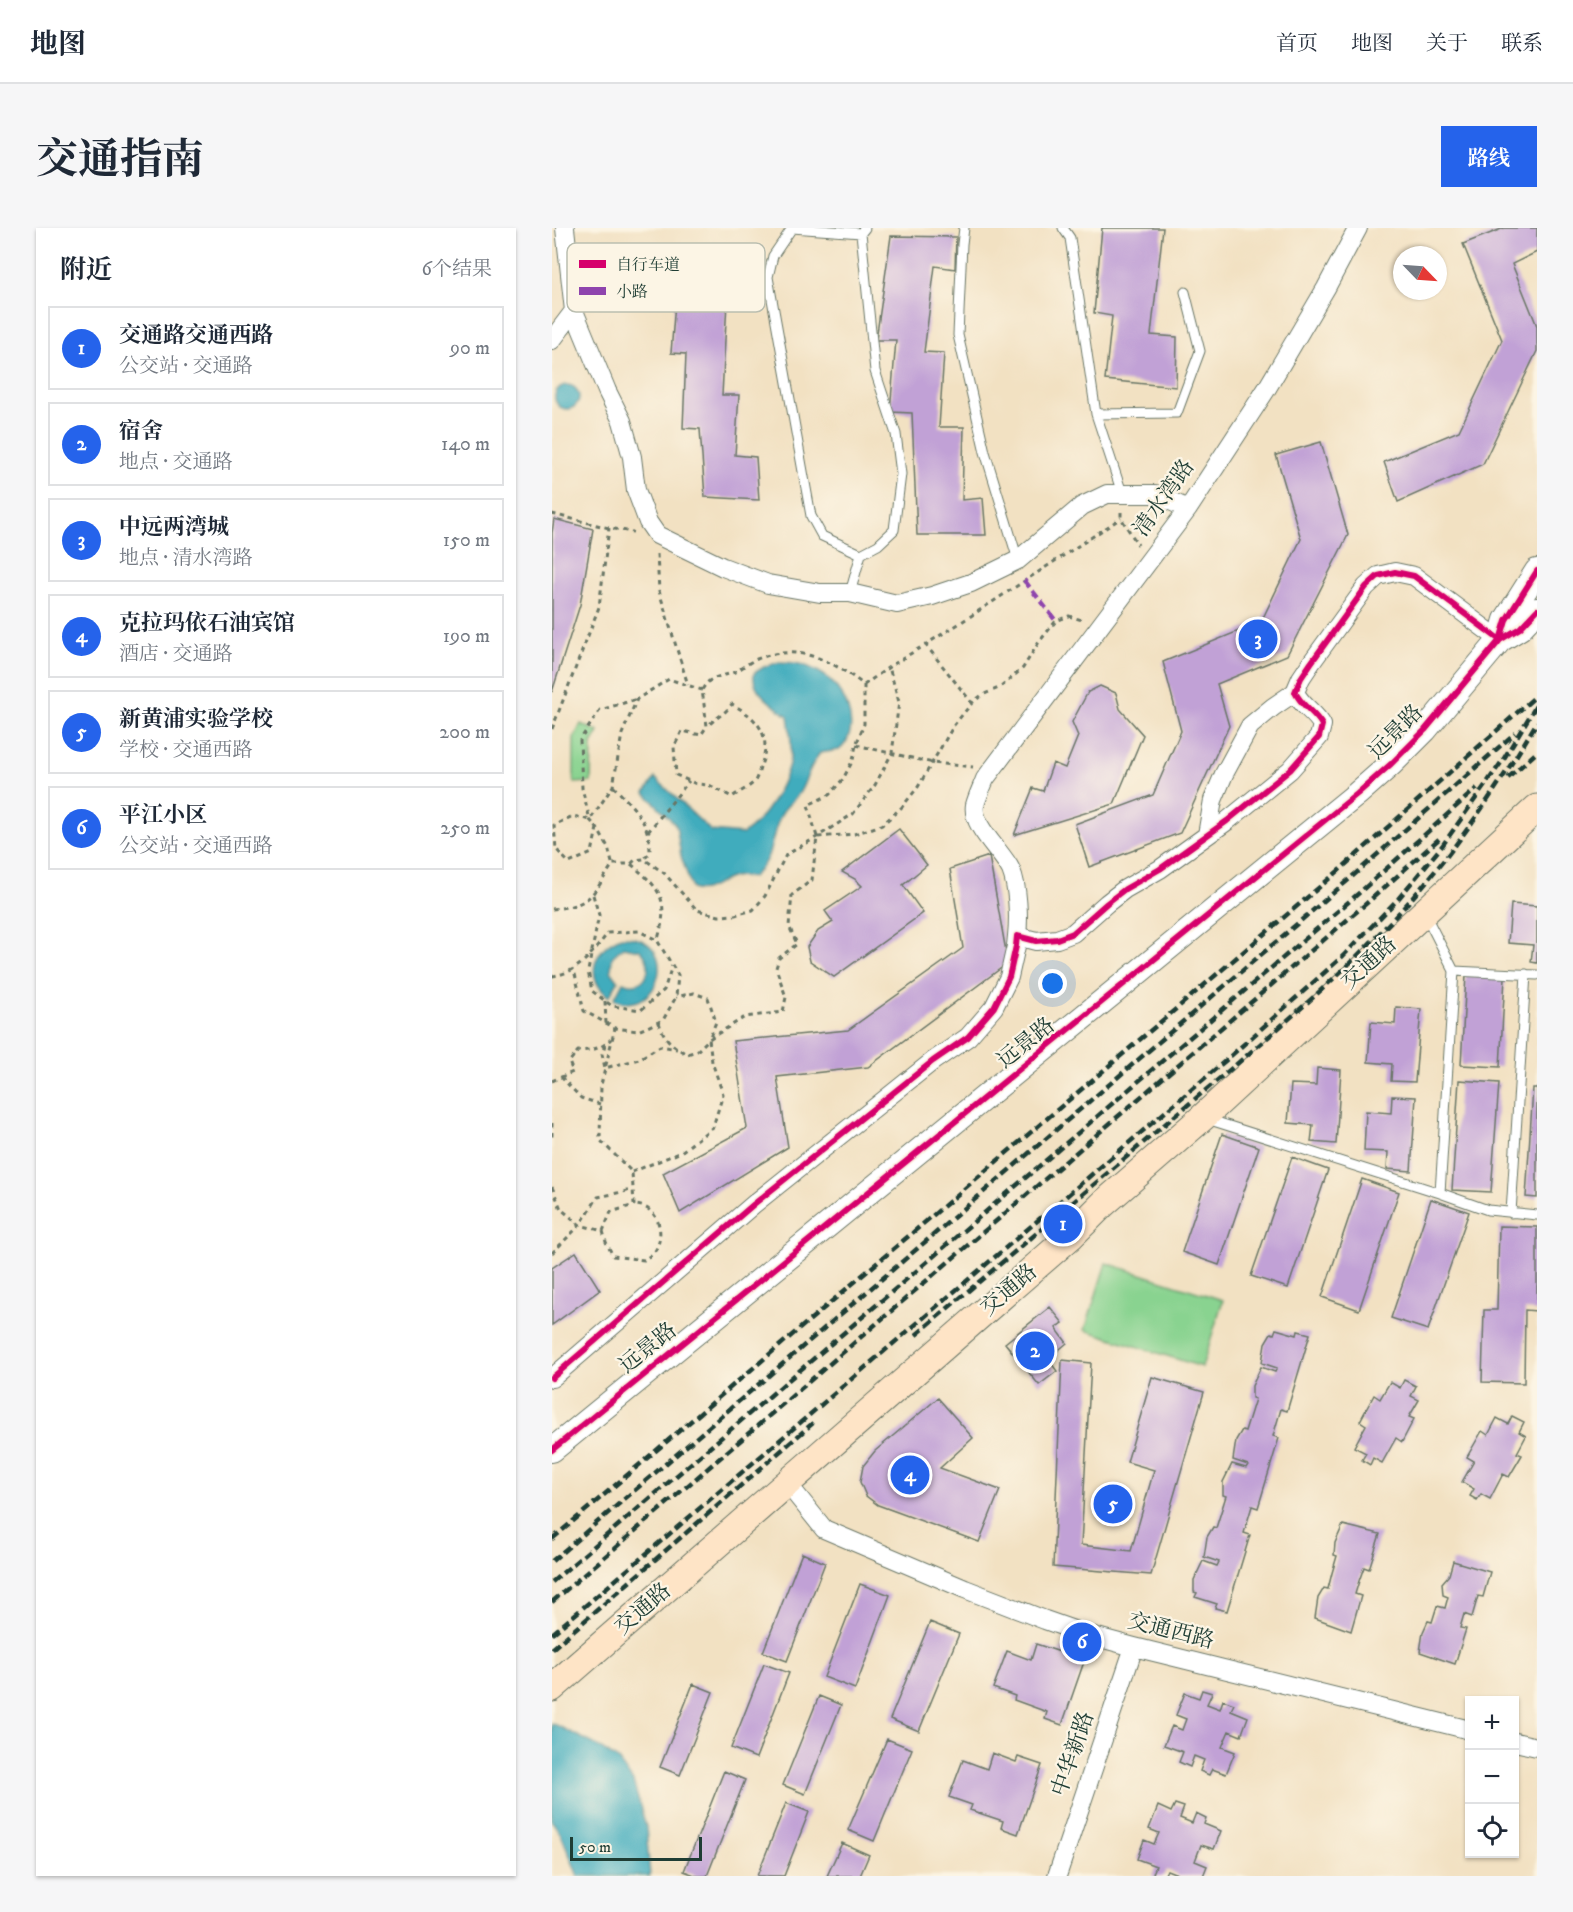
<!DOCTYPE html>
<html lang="zh">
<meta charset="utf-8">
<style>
:root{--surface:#fff;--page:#f6f6f7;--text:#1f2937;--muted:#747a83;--line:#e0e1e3;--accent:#2563eb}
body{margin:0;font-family:"IM FELL DW Pica","Noto Serif SC",serif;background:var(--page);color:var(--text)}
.controls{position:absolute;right:18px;bottom:18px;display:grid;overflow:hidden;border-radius:0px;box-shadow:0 2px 4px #0004}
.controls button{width:54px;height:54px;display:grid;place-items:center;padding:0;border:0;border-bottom:2px solid var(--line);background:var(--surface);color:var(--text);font:30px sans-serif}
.compass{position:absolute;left:841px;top:18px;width:54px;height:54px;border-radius:50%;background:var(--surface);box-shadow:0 2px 4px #0004;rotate:115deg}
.scale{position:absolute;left:18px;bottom:15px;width:132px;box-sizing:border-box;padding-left:6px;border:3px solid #1f3d34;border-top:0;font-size:16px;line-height:21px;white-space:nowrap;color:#1f3d34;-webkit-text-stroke:4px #fcf5e5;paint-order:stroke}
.you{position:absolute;left:501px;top:756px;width:21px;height:21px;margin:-15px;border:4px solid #fff;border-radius:50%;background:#1a73e8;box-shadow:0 0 0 9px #1a73e833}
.badge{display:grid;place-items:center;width:39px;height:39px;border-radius:50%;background:var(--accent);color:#fff;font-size:20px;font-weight:700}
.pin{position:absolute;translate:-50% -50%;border:3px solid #fff;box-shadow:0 2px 6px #0006}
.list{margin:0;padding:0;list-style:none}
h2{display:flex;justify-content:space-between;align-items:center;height:78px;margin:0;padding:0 24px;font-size:26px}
h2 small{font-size:20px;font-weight:400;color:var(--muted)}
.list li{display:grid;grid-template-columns:39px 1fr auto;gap:18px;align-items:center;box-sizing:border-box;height:84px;margin:0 12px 12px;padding:0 12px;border:2px solid var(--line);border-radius:0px}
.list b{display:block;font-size:22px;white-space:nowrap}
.list p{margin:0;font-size:20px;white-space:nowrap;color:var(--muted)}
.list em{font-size:20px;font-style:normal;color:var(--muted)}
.icon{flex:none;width:33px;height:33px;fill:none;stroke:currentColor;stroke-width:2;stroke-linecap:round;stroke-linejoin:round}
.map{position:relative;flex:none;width:985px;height:1648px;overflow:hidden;border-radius:0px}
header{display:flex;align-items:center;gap:36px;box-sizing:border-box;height:84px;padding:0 30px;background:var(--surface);border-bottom:2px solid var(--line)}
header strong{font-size:28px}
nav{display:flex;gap:33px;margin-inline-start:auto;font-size:21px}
.intro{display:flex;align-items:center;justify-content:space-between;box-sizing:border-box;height:144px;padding:0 36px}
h1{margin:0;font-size:42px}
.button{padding:15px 27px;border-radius:0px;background:var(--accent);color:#fff;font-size:21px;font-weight:700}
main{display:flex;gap:36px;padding:0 36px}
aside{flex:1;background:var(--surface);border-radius:0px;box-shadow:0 2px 4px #0004}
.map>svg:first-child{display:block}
.green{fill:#89d390;stroke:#548862;stroke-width:1.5}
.water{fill:#3facbd;stroke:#2f7478;stroke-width:1.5}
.building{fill:#c1a1d6}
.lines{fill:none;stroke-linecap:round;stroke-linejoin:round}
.service-casing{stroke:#697666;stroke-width:11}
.minor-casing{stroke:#697666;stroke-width:20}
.tertiary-casing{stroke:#697666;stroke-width:26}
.secondary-casing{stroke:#697666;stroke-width:29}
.path{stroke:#697666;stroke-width:3;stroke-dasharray:4.5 4.5;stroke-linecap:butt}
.service{stroke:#fff;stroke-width:9}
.minor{stroke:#fff;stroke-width:18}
.tertiary{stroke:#fff;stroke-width:24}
.secondary{stroke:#fee4c6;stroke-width:27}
.rail{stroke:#1f3d34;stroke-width:4.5;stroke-dasharray:9 4.5;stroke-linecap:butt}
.quiet{stroke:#8e44ad;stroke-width:4.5;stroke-dasharray:9 4.5;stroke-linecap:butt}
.cycleway-casing{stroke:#fcf5e5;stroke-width:10}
.cycleway{stroke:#d6006c;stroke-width:6}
.labels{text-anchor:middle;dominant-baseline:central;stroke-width:4.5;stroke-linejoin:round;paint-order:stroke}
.street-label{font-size:22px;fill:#1f3d34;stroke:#fcf5e5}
.key{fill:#fcf5e5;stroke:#babeb0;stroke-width:1.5}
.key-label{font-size:16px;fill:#1f3d34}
</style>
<header>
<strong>地图</strong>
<nav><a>首页</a><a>地图</a><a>关于</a><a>联系</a></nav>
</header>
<div class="intro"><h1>交通指南</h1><a class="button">路线</a></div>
<main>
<aside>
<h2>附近<small>6个结果</small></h2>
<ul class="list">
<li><span class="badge">1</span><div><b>交通路交通西路</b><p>公交站 · 交通路</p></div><em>90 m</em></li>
<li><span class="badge">2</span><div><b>宿舍</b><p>地点 · 交通路</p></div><em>140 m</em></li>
<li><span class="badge">3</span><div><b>中远两湾城</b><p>地点 · 清水湾路</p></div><em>150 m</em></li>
<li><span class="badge">4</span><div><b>克拉玛依石油宾馆</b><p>酒店 · 交通路</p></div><em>190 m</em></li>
<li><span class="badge">5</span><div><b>新黄浦实验学校</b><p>学校 · 交通西路</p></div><em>200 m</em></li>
<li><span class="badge">6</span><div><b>平江小区</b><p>公交站 · 交通西路</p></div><em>250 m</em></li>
</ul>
</aside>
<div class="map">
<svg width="985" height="1648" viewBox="0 0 985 1648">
<rect width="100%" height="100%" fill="#fcf5e5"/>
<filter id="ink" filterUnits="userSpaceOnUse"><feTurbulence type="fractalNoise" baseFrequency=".0167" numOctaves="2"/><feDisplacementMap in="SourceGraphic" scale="12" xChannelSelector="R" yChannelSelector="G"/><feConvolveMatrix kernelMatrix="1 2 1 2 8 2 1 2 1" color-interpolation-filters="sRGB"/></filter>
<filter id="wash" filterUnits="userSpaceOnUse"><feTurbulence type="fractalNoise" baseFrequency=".008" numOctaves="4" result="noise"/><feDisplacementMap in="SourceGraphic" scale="24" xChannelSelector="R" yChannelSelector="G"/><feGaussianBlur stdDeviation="1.35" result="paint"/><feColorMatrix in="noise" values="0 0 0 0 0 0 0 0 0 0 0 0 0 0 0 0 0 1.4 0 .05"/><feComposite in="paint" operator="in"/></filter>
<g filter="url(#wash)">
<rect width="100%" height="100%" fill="#f2e1c2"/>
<!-- green -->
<path class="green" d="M29,496L47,504L40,516L39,554L22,555V510Z
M554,1035L671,1072L650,1139L533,1102Z"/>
<!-- water -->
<path class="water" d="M3 169a12 12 0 1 1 24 0a12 12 0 1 1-24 0Z
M227,434C243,434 252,436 267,444C291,457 313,501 287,522L268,525C258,537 256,548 249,562C244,572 233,577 229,587C217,611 223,630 200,649C194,649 187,647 181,649C166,653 155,667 140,661L129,628L124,597L93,565L103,550L159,603L191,606C213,590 230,562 237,536C241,521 238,503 236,488C223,478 199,464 202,445L212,439Z
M69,709C131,706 109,793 62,771L71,754C93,764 105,738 88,722L71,719L60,729L59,743L66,753L57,769C32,749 41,721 69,709Z
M0,1495L42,1516L66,1532L81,1553L94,1599L98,1648H26L9,1606L0,1593Z"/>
<g id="blocks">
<!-- building -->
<path class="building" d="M550,0H611L599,107L625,109L624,159L553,152L560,88L542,85Z
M952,0H985V24L960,36L985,98V123L931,236L846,274L832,234L907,203L950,112L911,16Z
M339,8L404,9L403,41L383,38L372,124L392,125L387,199H412L410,272L431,270L434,307H365L360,185L338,184L344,112H324Z
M126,36L177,37L170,167H187L183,227L204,229L207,272L153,269L148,201L131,200L134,126L119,125Z
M769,214L796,307L735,427L665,456L677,498L628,605L537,639L523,596L601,567L629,503L611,434L709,394L749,311L724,227Z
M2,291L41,301L28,377L0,464V305Z
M548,458L564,465L568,481L591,507L562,576L462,607L481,560L491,563L501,535L513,540L526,508L520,494L536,464Z
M347,601L375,637L351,657L371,685L282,749L258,733L255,719L266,703L281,694L273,683L310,658L303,651L290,644Z
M437,628L456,735L316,839L225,849L236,919L128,985L111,945L195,900L181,813L296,802L411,720L398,641Z
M959,676L985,678V735L979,734L981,717L956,715Z
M914,747L953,749L948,839L909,837Z
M844,779L869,781L863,854L839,853L840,836L816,834L819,794L843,796Z
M765,840L789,842L784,916L759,914L761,897L736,895L739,856L764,857Z
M907,852L947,855L939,964L900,962Z
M981,860H985V970L974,969Z
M840,868L864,869L859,943L835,941L836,924L812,923L814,883L839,885Z
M670,906L707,919L667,1037L630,1024Z
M740,929L776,942L736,1060L699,1048Z
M810,951L847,964L807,1082L770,1069Z
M879,971L917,984L876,1102L839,1090Z
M947,998L985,999V1083L973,1082L972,1155L930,1154L932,1082H945Z
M24,1024L48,1062L0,1097V1040Z
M498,1079L511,1095L504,1100L515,1115L496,1131L505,1143L487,1157L453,1115Z
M724,1101L745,1107L746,1103L758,1106L735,1183L729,1181L721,1208L727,1210L706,1280L700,1278L692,1305L698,1307L675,1383L663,1380L665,1376L643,1369L645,1365L642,1364V1352L651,1333L665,1338L667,1334L652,1329L655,1309L661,1299L664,1300L674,1268L671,1267V1254L680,1236L694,1240L696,1237L681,1232L684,1212L690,1202L693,1203L703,1171L700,1170V1158L709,1139L723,1144L725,1140L710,1135L713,1115L719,1105L722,1106Z
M510,1132L539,1135L529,1317L579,1323L602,1242L575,1234L600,1149L652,1164L599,1347L501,1339Z
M852,1152L864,1158L859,1168L867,1172L857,1189L862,1191L850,1214L844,1210L830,1235L821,1230L818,1237L810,1232L814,1225L802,1219L814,1197L808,1193L822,1167L828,1171L838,1154L848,1160Z
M386,1170L421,1210L388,1240L448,1262L427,1314L326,1277L314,1268L308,1254L311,1238L323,1223Z
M960,1188L972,1194L967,1204L974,1208L965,1225L970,1227L957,1249L951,1246L938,1271L929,1266L925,1272L918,1268L922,1261L910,1254L922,1233L915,1229L930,1203L936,1207L945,1190L956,1196Z
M791,1297L828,1306L817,1341L812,1339L807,1353L803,1366L809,1368L799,1403L763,1390L766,1370L772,1360L776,1361L780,1345L785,1328L782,1327L783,1315Z
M250,1325L273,1335L235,1433L211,1424Z
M901,1333L938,1344L931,1369L926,1368L920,1389L912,1386L908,1400L914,1401L903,1436L868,1424L871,1404L876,1393L880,1394L885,1378L893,1380L896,1369L891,1367L890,1355L897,1347Z
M308,1356L338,1367L303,1461L272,1449Z
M378,1394L407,1406L367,1503L338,1491Z
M484,1416L508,1424L509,1419L534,1428L510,1497L493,1491L495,1484L462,1472L463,1468L441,1460L455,1423L479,1432Z
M212,1436L237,1445L204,1530L179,1520Z
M141,1456L161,1464L128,1547L108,1539Z
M650,1462L660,1465L655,1476L668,1481L671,1472L682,1476L679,1482L696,1489L689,1508L677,1503L670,1519L683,1524L674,1546L660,1541L657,1547L648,1543L652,1532L642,1528L638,1539L627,1534L631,1524L612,1517L620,1498L630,1502L634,1491L624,1487L633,1465L647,1470Z
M267,1468L289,1477L253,1566L231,1557Z
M335,1511L360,1521L322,1613L296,1602Z
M440,1525L464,1534L466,1529L490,1537L466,1606L449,1600L451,1593L418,1582L420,1577L397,1569L411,1532L435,1541Z
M172,1543L193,1552L155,1648H145L132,1643Z
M234,1575L257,1584L232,1648H205Z
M623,1576L632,1579L628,1590L640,1595L644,1585L654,1590L652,1596L669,1603L662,1621L649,1617L643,1633L655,1638L651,1648H624L625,1646L615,1642L612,1648H600L604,1638L585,1631L592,1612L602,1616L607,1605L597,1601L606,1578L619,1584Z
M290,1615L317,1627L308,1648H275Z"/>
</g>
</g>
<g filter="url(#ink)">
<use href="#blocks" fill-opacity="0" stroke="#697666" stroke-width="1.5"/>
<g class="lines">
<defs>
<path id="service" d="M412,0L410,16L406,107L433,224L466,332
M511,0L518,10L544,186L570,265
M309,5L323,143L344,206L349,246L342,302L326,317L309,326
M544,186L625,185L648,123L633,64
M298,365L309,326L270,308L259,288L216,49L221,28L240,0L309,5L313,0
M874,688L902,743L985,747
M655,891L888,965L936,982L985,987
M888,965L902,743
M959,985L974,746"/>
<path id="minor" d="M22,83L55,163L70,193L80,229L84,262L96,294L105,307L171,339L216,356L268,365H298L345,376L380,368L419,355L466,332L530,278L555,266H603L636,281
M0,112L22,83L13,0
M655,607L661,572L672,546L698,498L721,479L743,464
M465,708C467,689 466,659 459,642C450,623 419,598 423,577C425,569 430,559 433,551L636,281L714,162L774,60L806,0
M0,1150L202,976L381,833L416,809L442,779L457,749L464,718L465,708L484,713L505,711L521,705L555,675L573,661L608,641L675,593L738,542L767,509L770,497C763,484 749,478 743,464L749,450L759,435L814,359L826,348L843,344L862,348L948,412
M235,1255L272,1301L413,1361L493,1392L530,1405L582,1419L918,1502
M963,1514L985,1519
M505,1648L582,1419"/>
<path id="tertiary" d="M948,412L954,392L985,343
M0,1222L805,566L839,536L873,502L948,412L968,400L985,382"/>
<path id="secondary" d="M0,1460L520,1007L551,976L650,890L985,580"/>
</defs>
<!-- service casing -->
<use href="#service" class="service-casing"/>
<!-- minor casing -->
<use href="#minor" class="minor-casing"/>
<!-- tertiary casing -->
<use href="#tertiary" class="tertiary-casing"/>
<!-- secondary casing -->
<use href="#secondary" class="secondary-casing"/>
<!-- path -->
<path class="path" d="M569,284V290L586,317
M0,286L57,300L81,304
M105,326L107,363L136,457
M373,416L420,475
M312,457L337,439L405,397L569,290
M0,501L47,379L57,300
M304,517L381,535L421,539
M61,558C82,580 98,593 98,625L92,631
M45,600L40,625L17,635L4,621L2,597L21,588L38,592L61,558L70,506L85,471L117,451L150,462
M96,604L137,553
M266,609L302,606L330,597L350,579L366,559L402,497L420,475L430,467L449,459L471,440L487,414L504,393L517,388L533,393
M60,635L56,619L45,600L38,592L30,560L28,512L48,482L85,471
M79,636C110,662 117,672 106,711
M41,667L47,687L36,743L40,763L60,778L89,782L112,762L120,738
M0,681C39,678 41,666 61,636H79L83,632L92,631L112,645L145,682L167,688L183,687L201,682L213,668L234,627L265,609L301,586L323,557L340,525L347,474L337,439
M0,748C27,745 40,725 56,705L87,703L105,712L126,747L124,769L111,792L86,803L63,800L32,783L22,742
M53,773L54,796
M107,794C111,810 121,819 135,826L145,823L157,811L193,789L231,784L234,769L224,740L227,730L245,716L237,698L240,667L260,652L265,609L256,577L277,567L291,551L301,532L304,517L312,496V457C280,432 246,415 205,431C198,434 191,439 185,443C170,450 158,446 150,462L155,498L149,507L130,503L122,519L124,547L144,556L157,557L180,569C187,564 198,559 203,553C205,549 207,544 208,540C221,508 207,491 180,476L174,483L155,498
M53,817L50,826L53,840L87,831L108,818L125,821
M9,849L29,870L48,876
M0,853L21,844L17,834L26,823C41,822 49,821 59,811
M0,895V913
M80,944L129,924L161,899L171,866L160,834L157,811L164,794L156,770L142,765L124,769
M0,959L9,981L28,997L51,1003L59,984L82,977L80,944L48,912L49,857L63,800
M51,1003L54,1014L61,1028L92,1032C96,1029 101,1026 103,1023C114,1005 106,977 82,977
M0,1025L28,997L46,969L80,962"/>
<!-- service -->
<use href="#service" class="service"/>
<!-- minor -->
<use href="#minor" class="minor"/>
<!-- tertiary -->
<use href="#tertiary" class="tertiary"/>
<!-- secondary -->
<use href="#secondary" class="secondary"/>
<!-- rail -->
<path class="rail" d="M956,550L985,524
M364,1107C447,1037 530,967 612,897C695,827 781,758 853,678C904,622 947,558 985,494
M0,1311L784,645L985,467
M0,1333L794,654L963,505
M0,1354L807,665L925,560
M0,1374L816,674L888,610
M0,1406L673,833L791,728L846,671L890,618L951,532L985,476
M0,1421L261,1195"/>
<!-- quiet -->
<path class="quiet" d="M472,352L504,393"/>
<defs>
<path id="cycleway" d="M948,412L954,392L985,343
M0,1150L202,976L381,833L416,809L442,779L457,749L464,718L465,708L484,713L505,711L521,705L555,675L573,661L608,641L675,593L738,542L767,509L770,497C763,484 749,478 743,464L749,450L759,435L814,359L826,348L843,344L862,348L948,412
M0,1222L805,566L839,536L873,502L948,412L968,400L985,382"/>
</defs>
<!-- cycleway casing -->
<use href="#cycleway" class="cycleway-casing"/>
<!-- cycleway -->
<use href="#cycleway" class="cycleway"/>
</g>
</g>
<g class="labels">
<!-- street labels -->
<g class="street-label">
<text transform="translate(612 270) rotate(-55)">清水湾路</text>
<text transform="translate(844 504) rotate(-45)">远景路</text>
<text transform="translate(817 735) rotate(-43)">交通路</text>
<text transform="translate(474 815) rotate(-39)">远景路</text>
<text transform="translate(457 1062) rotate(-41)">交通路</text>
<text transform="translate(96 1120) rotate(-39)">远景路</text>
<text transform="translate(91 1381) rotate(-41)">交通路</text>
<text transform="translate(619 1403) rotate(14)">交通西路</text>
<text transform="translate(521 1526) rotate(-71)">中华新路</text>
</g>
</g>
<!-- legend -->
<rect x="15" y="15" width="198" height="69" rx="9" class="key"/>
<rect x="27" y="32" width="27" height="8" fill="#d6006c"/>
<rect x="27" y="59" width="27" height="8" fill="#8e44ad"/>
<g class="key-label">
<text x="64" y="42">自行车道</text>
<text x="64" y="69">小路</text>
</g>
</svg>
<div class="controls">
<button>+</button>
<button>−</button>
<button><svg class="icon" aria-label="locate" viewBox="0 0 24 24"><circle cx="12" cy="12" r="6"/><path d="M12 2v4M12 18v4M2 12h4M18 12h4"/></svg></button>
</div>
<svg class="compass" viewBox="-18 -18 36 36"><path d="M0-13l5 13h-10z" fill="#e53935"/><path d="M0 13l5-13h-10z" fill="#747a83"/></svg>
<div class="scale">50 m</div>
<div class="you"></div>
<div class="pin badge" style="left:511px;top:996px">1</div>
<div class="pin badge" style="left:483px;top:1123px">2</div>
<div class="pin badge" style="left:706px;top:411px">3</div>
<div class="pin badge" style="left:358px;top:1247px">4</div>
<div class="pin badge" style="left:561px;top:1276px">5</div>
<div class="pin badge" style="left:530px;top:1414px">6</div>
</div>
</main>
